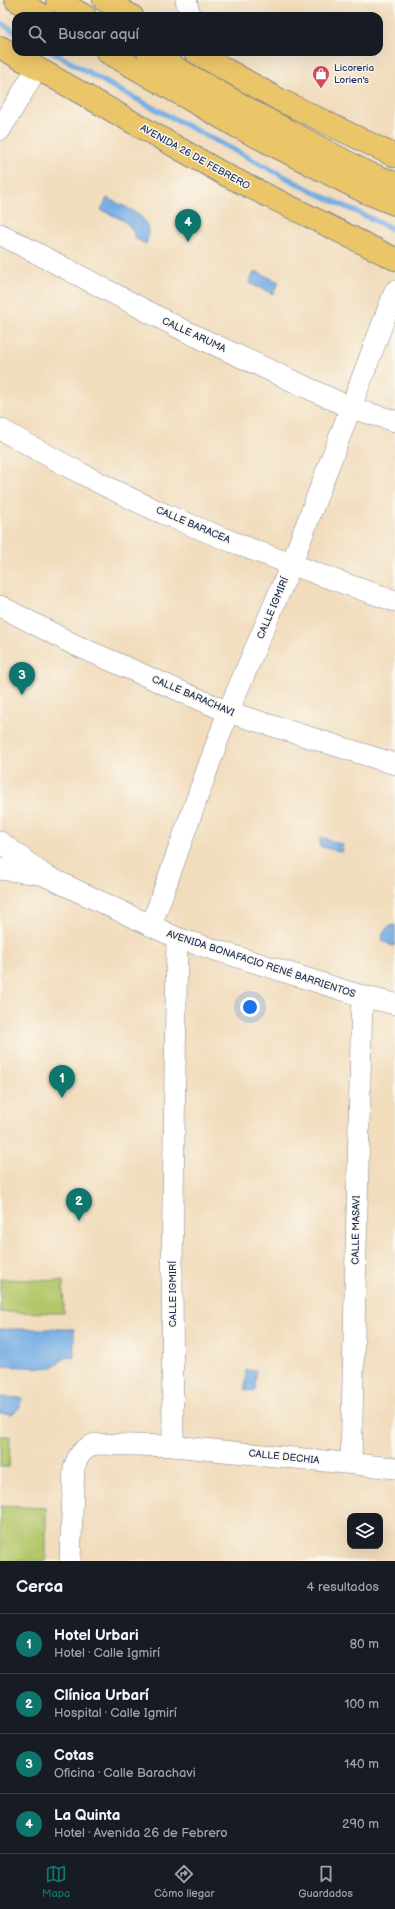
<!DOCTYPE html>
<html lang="es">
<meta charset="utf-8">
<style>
:root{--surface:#171b24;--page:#20242c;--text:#f1f3f6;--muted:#9ea1a6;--line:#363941;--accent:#0f766e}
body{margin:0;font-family:"Balsamiq Sans",sans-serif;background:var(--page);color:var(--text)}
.controls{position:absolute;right:12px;bottom:12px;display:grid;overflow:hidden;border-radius:8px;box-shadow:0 4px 16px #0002}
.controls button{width:36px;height:36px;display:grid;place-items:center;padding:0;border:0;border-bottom:1px solid var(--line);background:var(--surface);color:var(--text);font:20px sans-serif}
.you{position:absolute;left:250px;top:1007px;width:14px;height:14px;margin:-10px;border:3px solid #fff;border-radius:50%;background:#1a73e8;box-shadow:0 0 0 6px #1a73e833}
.badge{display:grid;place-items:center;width:26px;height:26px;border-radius:50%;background:var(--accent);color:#fff;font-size:13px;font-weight:700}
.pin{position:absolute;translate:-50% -33px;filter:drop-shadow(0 1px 2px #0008)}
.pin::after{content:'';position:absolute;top:21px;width:14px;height:12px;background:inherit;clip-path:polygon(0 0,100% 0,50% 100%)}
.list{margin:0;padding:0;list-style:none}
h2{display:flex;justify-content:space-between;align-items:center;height:52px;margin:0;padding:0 16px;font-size:17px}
h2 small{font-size:13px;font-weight:400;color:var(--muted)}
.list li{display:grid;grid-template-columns:26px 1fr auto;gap:12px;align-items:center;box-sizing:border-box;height:60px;padding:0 16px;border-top:1px solid var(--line)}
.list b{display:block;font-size:15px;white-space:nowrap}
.list p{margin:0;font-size:13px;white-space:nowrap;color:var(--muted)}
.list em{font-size:13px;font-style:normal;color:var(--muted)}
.icon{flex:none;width:22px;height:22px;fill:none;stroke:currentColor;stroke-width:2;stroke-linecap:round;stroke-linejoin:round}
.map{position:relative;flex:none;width:395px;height:1561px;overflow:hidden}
.search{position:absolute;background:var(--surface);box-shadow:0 4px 16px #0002;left:12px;right:12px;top:12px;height:44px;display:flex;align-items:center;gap:10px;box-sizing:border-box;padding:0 14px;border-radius:12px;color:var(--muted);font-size:15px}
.sheet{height:292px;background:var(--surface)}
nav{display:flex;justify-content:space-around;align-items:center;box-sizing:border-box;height:56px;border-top:1px solid var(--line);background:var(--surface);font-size:11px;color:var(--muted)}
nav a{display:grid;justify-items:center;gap:2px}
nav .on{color:var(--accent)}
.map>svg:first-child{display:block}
.green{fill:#b3c76b;stroke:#677b64}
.water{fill:#75ade4;stroke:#486ea1}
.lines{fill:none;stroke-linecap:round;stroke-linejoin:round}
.stream{stroke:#75ade4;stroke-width:5.5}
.minor-casing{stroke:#86868d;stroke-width:22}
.primary-casing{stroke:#86868d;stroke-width:24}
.minor{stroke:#fff;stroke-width:21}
.primary{stroke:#ebc669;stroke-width:22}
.labels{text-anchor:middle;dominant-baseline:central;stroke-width:3;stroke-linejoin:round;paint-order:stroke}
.poi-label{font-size:10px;fill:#1b2f5e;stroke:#fbf7ec;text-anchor:start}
.street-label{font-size:10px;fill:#1b2f5e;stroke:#fbf7ec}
</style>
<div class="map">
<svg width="395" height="1561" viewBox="0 0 395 1561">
<rect width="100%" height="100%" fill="#fbf7ec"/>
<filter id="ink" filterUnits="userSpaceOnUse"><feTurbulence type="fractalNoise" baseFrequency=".025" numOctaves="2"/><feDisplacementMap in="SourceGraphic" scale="8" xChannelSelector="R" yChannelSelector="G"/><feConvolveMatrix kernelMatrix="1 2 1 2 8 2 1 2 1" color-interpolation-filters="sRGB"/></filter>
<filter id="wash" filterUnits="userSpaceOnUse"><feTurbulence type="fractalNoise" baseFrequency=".012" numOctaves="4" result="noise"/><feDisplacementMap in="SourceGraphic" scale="16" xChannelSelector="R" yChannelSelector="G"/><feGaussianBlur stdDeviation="0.9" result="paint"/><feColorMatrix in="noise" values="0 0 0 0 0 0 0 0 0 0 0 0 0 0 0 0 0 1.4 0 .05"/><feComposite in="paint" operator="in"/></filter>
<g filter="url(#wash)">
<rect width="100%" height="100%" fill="#f1dcbc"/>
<!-- green -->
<path class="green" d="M0,1279L63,1281L64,1313L0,1312Z
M0,1436H10L9,1467H0Z
M0,1506L46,1508V1561H0Z"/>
<!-- water -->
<path class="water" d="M107,198C128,209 156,216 146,244L135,238C132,221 116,217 101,210Z
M255,271L279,282L273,294L249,283Z
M321,837L343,845L341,852L319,846Z
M395,925V945L392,946L383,941L382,935L388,927Z
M0,1329H74V1356L65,1358L52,1368L0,1366Z
M246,1370H256L255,1391L245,1390Z
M0,1397L22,1398V1400L20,1403V1407L12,1414L0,1413Z"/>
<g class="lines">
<!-- stream -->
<path class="stream" d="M0,23L16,32
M52,52L121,91L312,191L395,230"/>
</g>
</g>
<g filter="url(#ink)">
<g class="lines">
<defs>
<path id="minor" d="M186,0L190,16
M0,130L37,68
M0,234L185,331L351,408L395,421
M0,429C57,461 115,493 176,519C248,549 321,576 395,601
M0,606L73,644L228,712L395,764
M0,842L44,875L177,938L362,996L395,1004
M0,869L41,874
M151,926L228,712L291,565L395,291
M173,1446L172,1270L177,938
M351,1463L362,996
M70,1561L74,1468C78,1455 83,1449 95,1444L173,1446L395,1468"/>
<path id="primary" d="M16,0L44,16
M57,0L85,16
M104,0L132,16
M0,47L224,174L395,259
M107,52L236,126L365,192L395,204
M148,52L266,119L368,173L395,183
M195,52L278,99L395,156"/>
</defs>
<!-- minor casing -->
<use href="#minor" class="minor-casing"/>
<!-- primary casing -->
<use href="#primary" class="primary-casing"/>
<!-- minor -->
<use href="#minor" class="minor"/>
<!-- primary -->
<use href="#primary" class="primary"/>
</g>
</g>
<!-- icons -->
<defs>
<symbol id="shop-pin" viewBox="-11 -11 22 30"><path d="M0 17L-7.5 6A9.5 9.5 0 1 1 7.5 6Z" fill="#d1495b" stroke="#fbf7ec"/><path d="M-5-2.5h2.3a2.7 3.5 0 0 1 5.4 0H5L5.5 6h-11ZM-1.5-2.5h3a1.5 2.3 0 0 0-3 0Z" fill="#fff"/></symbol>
</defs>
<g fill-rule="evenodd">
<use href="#shop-pin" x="311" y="64" width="20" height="27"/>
</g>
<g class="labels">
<!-- poi labels -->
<g class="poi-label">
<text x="334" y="68">Licoreria<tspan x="334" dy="12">Lorien's</tspan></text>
</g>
<!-- street labels -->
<g class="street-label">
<text transform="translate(195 157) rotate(29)">AVENIDA 26 DE FEBRERO</text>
<text transform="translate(194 335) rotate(25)">CALLE ARUMA</text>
<text transform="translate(193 525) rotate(23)">CALLE BARACEA</text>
<text transform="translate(273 608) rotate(-67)">CALLE IGMIRÍ</text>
<text transform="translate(193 696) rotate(23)">CALLE BARACHAVI</text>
<text transform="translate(261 964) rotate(18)">AVENIDA BONAFACIO RENÉ BARRIENTOS</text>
<text transform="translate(356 1230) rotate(-89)">CALLE MASAVI</text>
<text transform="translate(173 1294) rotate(-90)">CALLE IGMIRÍ</text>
<text transform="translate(284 1457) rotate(6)">CALLE DECHIA</text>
</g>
</g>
</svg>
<div class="controls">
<button><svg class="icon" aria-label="layers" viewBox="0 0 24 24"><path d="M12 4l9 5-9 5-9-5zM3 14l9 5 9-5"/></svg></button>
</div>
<div class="you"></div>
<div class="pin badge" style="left:62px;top:1098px">1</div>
<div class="pin badge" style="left:79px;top:1221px">2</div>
<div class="pin badge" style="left:22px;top:695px">3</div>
<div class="pin badge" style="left:188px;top:242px">4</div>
<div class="search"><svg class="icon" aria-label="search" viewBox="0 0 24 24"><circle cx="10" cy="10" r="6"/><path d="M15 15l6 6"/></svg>Buscar aquí</div>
</div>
<section class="sheet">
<h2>Cerca<small>4 resultados</small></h2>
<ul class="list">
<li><span class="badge">1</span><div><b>Hotel Urbari</b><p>Hotel · Calle Igmirí</p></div><em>80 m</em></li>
<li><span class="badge">2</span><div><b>Clínica Urbarí</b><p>Hospital · Calle Igmirí</p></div><em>100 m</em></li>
<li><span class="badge">3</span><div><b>Cotas</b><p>Oficina · Calle Barachavi</p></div><em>140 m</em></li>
<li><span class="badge">4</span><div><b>La Quinta</b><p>Hotel · Avenida 26 de Febrero</p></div><em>290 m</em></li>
</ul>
</section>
<nav>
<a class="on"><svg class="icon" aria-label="map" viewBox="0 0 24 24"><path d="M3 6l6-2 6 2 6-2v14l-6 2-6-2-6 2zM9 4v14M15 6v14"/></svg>Mapa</a>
<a><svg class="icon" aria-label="directions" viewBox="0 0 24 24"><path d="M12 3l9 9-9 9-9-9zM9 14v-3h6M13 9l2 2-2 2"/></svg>Cómo llegar</a>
<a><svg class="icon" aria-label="saved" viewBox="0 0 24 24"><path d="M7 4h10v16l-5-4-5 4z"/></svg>Guardados</a>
</nav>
